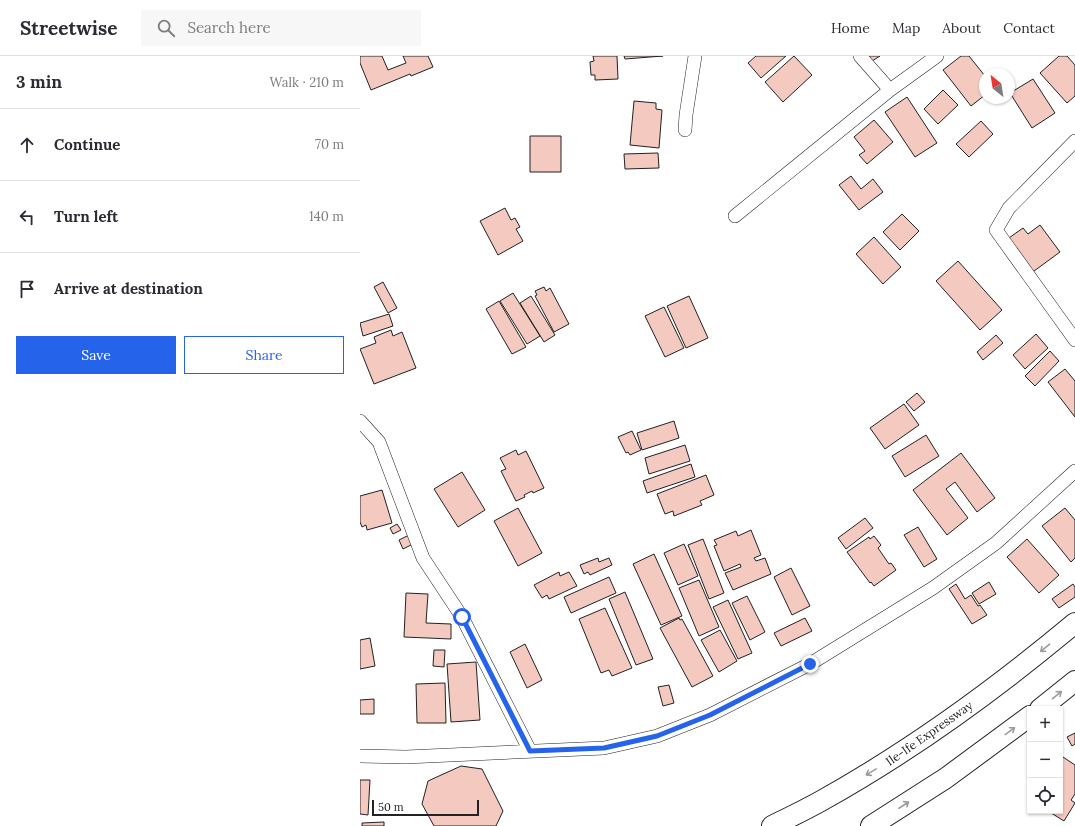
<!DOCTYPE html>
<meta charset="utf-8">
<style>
:root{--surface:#fff;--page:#f7f7f7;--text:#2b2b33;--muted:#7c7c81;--line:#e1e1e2;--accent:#2563eb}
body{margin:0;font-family:Lora,serif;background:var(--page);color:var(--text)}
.controls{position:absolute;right:12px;bottom:12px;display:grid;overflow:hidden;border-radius:0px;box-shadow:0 1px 3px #0004}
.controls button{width:36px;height:36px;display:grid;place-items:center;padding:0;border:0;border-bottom:1px solid var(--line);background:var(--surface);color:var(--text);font:20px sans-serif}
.compass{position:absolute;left:619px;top:12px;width:36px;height:36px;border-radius:50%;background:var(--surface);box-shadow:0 1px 3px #0004;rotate:330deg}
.scale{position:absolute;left:12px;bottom:10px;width:107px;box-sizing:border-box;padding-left:4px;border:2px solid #222;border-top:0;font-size:11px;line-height:14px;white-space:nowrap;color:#222;-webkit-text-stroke:3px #fff;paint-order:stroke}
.stop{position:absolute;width:12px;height:12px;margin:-9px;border:3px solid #2563eb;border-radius:50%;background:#fff}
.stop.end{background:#2563eb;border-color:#fff;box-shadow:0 1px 4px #0008}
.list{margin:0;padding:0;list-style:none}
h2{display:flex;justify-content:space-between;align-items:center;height:52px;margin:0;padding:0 16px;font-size:17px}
h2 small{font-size:13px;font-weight:400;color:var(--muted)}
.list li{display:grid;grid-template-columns:26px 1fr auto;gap:12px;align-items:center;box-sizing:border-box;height:72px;padding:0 16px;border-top:1px solid var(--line)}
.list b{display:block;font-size:15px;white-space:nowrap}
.list em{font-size:13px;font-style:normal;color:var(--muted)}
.actions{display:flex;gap:8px;padding:12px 16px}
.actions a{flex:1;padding:9px 0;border:1px solid var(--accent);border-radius:0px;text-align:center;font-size:14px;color:var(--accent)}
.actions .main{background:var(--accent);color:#fff}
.icon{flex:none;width:22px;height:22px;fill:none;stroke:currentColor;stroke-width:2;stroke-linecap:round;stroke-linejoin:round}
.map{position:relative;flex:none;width:715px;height:770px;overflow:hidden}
header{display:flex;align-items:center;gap:24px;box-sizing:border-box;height:56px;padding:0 20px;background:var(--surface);border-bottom:1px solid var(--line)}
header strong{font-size:19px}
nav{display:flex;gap:22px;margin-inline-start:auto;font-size:14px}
.search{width:280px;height:36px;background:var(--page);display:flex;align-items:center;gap:10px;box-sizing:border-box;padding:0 14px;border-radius:0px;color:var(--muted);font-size:15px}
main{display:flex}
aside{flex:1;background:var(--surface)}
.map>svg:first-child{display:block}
.building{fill:#f3c9c0;stroke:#222}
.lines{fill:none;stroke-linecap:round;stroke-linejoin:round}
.minor-casing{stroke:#222;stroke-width:14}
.primary-casing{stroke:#222;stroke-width:22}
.minor{stroke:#fff;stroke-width:13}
.primary{stroke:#fff;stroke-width:20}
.oneway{stroke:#9c9c9c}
.route{stroke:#2563eb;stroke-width:5}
.labels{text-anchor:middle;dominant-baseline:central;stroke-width:3;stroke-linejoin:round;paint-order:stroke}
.street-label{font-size:12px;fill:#222;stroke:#fff}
</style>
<header>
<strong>Streetwise</strong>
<div class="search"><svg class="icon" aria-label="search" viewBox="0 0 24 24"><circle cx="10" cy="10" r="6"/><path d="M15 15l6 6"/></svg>Search here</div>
<nav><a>Home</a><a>Map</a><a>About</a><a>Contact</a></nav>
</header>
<main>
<aside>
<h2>3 min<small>Walk · 210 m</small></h2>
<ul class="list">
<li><svg class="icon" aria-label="ahead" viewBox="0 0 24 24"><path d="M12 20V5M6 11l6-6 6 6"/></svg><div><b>Continue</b></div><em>70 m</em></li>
<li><svg class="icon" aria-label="left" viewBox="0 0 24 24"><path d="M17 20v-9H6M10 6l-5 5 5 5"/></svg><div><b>Turn left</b></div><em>140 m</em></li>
<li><svg class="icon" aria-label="arrive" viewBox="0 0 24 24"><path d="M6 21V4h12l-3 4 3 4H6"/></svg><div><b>Arrive at destination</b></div></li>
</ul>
<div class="actions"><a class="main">Save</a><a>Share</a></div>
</aside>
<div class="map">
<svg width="715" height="770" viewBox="0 0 715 770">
<rect width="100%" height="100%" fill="#fff"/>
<!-- building -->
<path class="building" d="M0,0H22L28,14L46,7L43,0H68L73,11L51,20L50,18L11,34L0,7Z
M233,0H257L258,23L235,24V19H231L230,6L234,5Z
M264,0H303L265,3Z
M396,0H426L401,22L388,7Z
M434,0L452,19L423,46L405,26Z
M504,0H520L509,7Z
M601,0H609L625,20V39L611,50L583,14Z
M699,0H707L715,9V40L707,47L680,17Z
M673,23L695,57L672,72L650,37Z
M583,34L598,49L578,68L564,53Z
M547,41L577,87L555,101L525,56Z
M274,45L296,47V53L302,54L299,92L270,89Z
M514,64L533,86L507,108L499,99L505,95L494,81Z
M621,65L633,78L609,101L596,88Z
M170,80H201V116H170Z
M298,97L299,112L265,113L264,98Z
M491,120L501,133L513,123L523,136L499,154L479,129Z
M145,152L151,164L155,162L160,171L156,173L163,185L138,199L120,165Z
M542,158L559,175L540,194L523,176Z
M680,169L700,196L670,218L646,184L663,172L668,178Z
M514,181L541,211L523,228L496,198Z
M598,205L642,254L620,274L576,225Z
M23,226L37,252L28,257L14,231Z
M184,231L186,235L190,232L209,268L194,276L175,240L177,239L175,235Z
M153,237L180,280L167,288L140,245Z
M171,240L195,279L184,286L160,247Z
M329,240L348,282L326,292L307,250Z
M139,245L166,291L152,298L126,253Z
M304,251L324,292L305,301L285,260Z
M29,258L33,270L3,280L0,267Z
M31,274L33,280L42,276L56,312L14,328L0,293L16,287L14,281Z
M676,278L688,292L665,313L653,299Z
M636,279L643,287L623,304L617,296Z
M690,295L699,305L675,330L665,320Z
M705,313L715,325V361L688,326Z
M557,337L565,346L554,355L546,346Z
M544,348L559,369L525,393L510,372Z
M314,365L319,382L282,394L277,377Z
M272,375L281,394L270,399L268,396L266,397L258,381Z
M566,379L579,400L545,421L532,400Z
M325,389L330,405L289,418L285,402Z
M156,394L158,399L166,395L184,432L173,437L172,435L164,439L165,441L156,445L141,415L146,413L140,402Z
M601,397L635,442L617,456L595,426L586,433L608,462L587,479L553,434Z
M331,408L335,421L287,437L283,425Z
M102,416L125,454L98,471L74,433Z
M346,419L354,439L340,445L342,449L314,460L313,455L305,458L297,438Z
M22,434L32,467L7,474L6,469L2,471L0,466V440Z
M158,452L182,497L158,510L134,465Z
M705,452L715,464V502L711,506L682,470Z
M505,462L513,472L486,493L478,482Z
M37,468L41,474L33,478L30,472Z
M558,471L577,503L564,511L544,479Z
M391,474L401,499L394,502L396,505L405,502L411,518L373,534L365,517L381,511L380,508L364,515L354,490L357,489L354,484L376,475L378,480Z
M49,479L53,488L43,493L39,484Z
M514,480L521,489L518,492L529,508L531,507L536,514L514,530L511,526L510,527L487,496L509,481L510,483Z
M343,483L364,537L349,543L328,489Z
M667,483L699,519L679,537L647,501Z
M324,488L338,520L318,529L304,497Z
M294,498L322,560L301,569L273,508Z
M238,502L239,506L249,502L252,509L230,519L228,516L224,518L220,509Z
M431,512L450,550L432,559L414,521Z
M199,516L200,520L209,516L217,530L189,543L187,539L182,542L174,529Z
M249,521L256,537L211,557L204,541Z
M339,524L359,571L339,580L319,532Z
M629,526L636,538L619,548L612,537Z
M596,528L605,543L611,539L618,550L620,549L627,559L612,568L589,533Z
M713,528L715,531V541L699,552L692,543Z
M265,536L293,603L276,609L249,543Z
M46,537L68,538L66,567L91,568V583L44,581Z
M387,540L405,576L390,584L372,547Z
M368,544L392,597L378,603L353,551Z
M245,552L272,612L252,620L249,614L241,617L219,563Z
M319,562L320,564L322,563L353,620L332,631L300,572Z
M445,562L452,575L421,590L414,577Z
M360,574L377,605L359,616L341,584Z
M10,582L15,610L0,613V584Z
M165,588L182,624L167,632L150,596Z
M74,594H85L84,611L73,610Z
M116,606L120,664L91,666L87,608Z
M85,627L86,667H57L56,628Z
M309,629L314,647L303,650L298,631Z
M14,643V658H0V644Z
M715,677V688L712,690L707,681Z
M700,699L715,709V738L711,744L715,747L704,765L688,755H700Z
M101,710L122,713L143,755L136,770H74L62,748L68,725Z
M0,724H10L8,759L0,758Z
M24,766V770H2V767Z"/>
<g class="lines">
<defs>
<path id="minor" d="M500,0L530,34
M325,74L326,59L335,0
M715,85L649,152L636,174L715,284
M375,160L530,34L577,0
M0,365L19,386L63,502L102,561L170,695
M0,700L46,701L244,692L297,680L350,659L450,608L573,532L636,487L715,415"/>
<path id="primary" d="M680,653L715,625
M412,770C428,762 445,754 461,745C551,695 636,633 715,567
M511,770L586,722L670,660"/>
</defs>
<!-- minor casing -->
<use href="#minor" class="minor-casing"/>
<!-- primary casing -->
<use href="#primary" class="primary-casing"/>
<!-- minor -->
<use href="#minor" class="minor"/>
<!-- primary -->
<use href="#primary" class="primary"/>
</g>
<!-- one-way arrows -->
<defs><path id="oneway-shaft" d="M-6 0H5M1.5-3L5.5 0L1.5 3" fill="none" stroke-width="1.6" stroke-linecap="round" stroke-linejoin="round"/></defs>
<g class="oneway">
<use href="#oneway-shaft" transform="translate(685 592) rotate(140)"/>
<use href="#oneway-shaft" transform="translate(697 639) rotate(-39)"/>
<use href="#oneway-shaft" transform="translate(650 675) rotate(-36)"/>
<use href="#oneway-shaft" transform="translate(511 716) rotate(149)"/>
<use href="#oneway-shaft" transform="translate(544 749) rotate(-33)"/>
</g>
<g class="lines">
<!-- route -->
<path class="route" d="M102,561L170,695L244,692L297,680L350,659L450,608"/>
</g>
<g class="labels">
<!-- street labels -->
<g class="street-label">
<text transform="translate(569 677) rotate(-35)">Ile-Ife Expressway</text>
</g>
</g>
</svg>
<div class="controls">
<button>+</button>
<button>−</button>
<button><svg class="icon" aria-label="locate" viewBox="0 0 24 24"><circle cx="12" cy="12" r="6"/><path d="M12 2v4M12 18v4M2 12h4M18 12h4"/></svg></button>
</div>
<svg class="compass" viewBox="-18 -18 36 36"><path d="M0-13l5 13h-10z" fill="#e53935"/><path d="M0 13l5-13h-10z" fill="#7c7c81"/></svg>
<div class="scale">50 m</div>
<div class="stop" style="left:102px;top:561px"></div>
<div class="stop end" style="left:450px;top:608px"></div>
</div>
</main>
